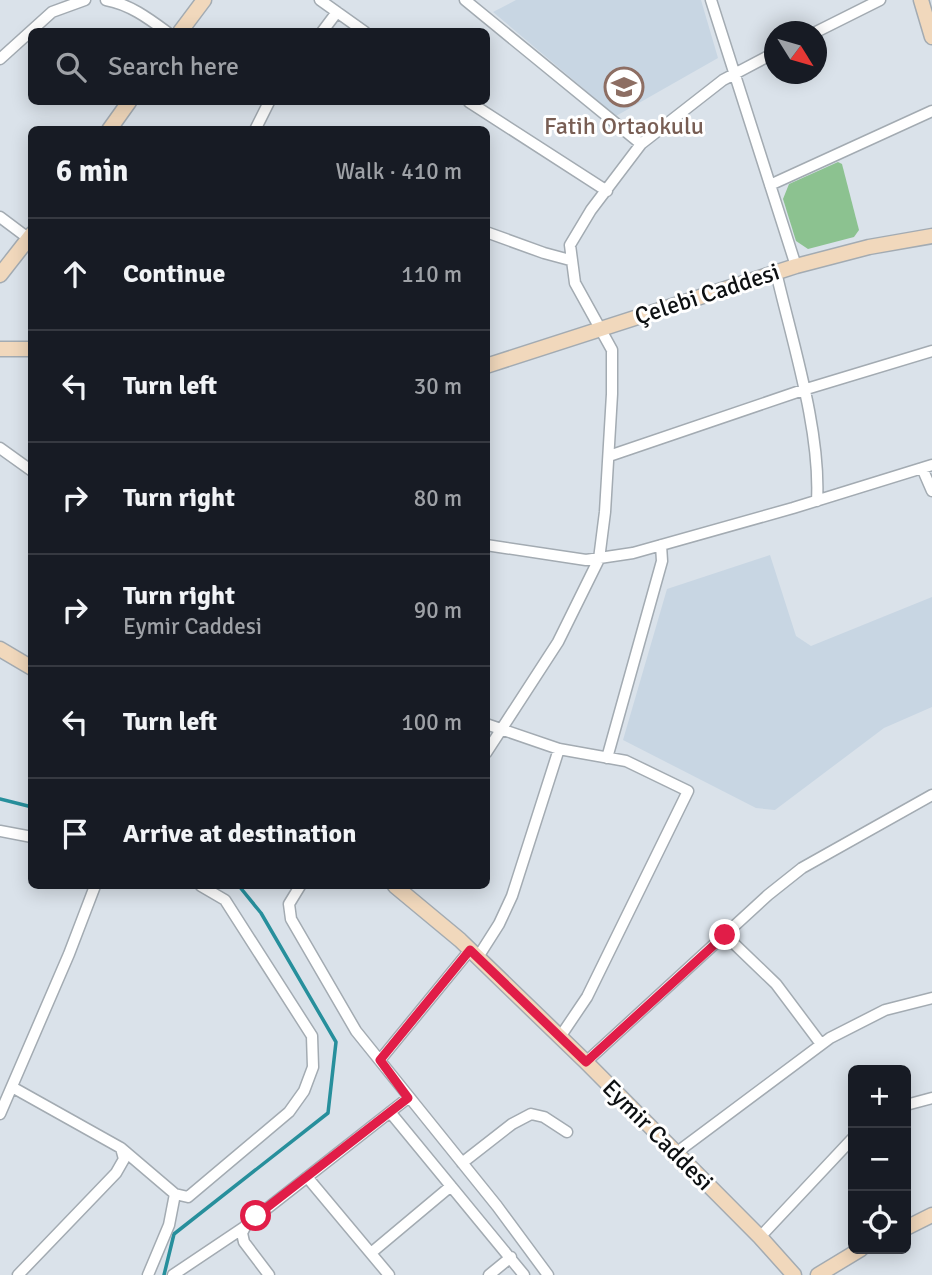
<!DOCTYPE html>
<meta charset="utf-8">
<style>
:root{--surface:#171b24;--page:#242831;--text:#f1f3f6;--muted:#9ea1a6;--line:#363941}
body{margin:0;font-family:Signika,sans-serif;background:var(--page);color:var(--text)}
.controls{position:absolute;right:21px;bottom:21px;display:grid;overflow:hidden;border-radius:10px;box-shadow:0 4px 18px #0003}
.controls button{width:63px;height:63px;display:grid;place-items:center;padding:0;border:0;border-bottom:2px solid var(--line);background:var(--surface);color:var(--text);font:35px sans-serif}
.compass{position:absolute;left:764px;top:21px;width:63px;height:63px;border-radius:50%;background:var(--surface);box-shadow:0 4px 18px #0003;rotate:127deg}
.stop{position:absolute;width:21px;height:21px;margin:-16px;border:5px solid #e11d48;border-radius:50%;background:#fff}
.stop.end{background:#e11d48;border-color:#fff;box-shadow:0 2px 7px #0008}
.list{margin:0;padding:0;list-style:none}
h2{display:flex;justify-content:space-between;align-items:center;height:91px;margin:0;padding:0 28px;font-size:30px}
h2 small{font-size:23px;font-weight:400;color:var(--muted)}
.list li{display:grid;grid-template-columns:46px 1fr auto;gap:21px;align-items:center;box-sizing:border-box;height:112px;padding:0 28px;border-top:2px solid var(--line)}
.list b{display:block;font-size:26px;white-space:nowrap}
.list p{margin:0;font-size:23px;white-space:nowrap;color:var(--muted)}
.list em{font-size:23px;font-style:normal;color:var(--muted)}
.icon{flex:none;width:38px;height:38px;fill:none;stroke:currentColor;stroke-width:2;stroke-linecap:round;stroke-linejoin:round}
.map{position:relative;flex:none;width:932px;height:1275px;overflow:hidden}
.search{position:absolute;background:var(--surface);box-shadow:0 4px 18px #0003;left:28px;top:28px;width:462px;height:77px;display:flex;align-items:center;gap:18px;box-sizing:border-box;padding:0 24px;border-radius:10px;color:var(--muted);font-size:26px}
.panel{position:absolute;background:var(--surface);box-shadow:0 4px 18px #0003;left:28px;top:126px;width:462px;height:763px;border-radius:10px}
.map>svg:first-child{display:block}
.built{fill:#c8d6e3}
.green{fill:#8cc290}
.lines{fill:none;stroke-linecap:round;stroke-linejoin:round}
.stream{stroke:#278f9c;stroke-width:3.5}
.street-casing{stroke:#a3abb2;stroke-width:13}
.secondary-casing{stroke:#a3abb2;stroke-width:17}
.street{stroke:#fff;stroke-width:10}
.secondary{stroke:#f1d8bc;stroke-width:14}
.route{stroke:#e11d48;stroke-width:9}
.labels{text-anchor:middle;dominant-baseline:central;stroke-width:6;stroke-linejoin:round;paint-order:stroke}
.education-label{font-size:24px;fill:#785e54;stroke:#fff}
.street-label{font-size:24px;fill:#0d1012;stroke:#fff}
</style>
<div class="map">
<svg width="932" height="1275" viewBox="0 0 932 1275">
<rect width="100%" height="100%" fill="#dae2ea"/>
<!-- built -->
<path class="built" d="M516,0H701L718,58L616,116L493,12Z
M770,555L796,636L811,646L932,597V707L884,728L775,810L756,808L623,740L667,589Z"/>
<!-- green -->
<path class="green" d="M838,162L842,164L859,230L854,237L808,249L796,241L783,199L789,184Z"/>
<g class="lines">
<!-- stream -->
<path class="stream" d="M0,799L32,807
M164,1275L174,1234L328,1113L336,1042L261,913L239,886"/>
<defs>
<path id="street" d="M106,0C129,4 148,18 167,32
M320,0L365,32
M465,0L641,144
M711,0L796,266
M322,32L337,12
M816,32L880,0
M0,59L52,12L85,0
M469,102L607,191
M255,130L269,102
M770,185L932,111
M0,217L28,238
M486,232L544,253L570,260
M776,272C792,341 821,431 817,501
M0,448L32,471
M609,456L803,390L932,351
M922,468L932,491
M486,545L586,560L633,553L793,508L932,465
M486,724L559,749L626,761L688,791L587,997L560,1037
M486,753L558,642L599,559L605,512L612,394V350L575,283L570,245L591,210L641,144L723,80L774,53
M607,758L662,561L661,545
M0,831L32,837
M300,886L289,904L291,919L356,1031L497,1206L548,1275
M725,935L776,984L821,1044
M478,957L499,924L512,896L559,749
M380,1060L470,950
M586,1062L768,895L802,868L932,795
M12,1087L121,1148L124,1159L116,1173L18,1275
M906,1105L932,1098
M390,1112L524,1275
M0,1114L69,954L95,886
M121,1148L175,1194L169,1225L148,1275
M676,1153L830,1038L885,1010L932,998
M462,1163L512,1124L531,1114L544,1117L567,1132
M307,1177L389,1275
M175,1194L188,1197L289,1112L304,1091L313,1067L312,1036L225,900L201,886
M760,1237L853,1138
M371,1253L451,1186
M173,1275L246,1226
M269,1275L244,1242L242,1233L246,1225L408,1098
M489,1275L511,1257"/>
<path id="secondary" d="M921,0L932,37
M180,32L204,0
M109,130L129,102
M0,275L32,234
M0,349H32
M486,366L796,266L869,247L932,236
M0,649L32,668
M395,886L460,940L586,1062L760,1237L794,1275
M906,1228L932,1215
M818,1275L861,1249"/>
</defs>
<!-- street casing -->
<use href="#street" class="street-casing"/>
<!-- secondary casing -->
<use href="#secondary" class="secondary-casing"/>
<!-- street -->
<use href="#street" class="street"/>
<!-- secondary -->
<use href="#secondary" class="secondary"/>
</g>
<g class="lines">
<!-- route -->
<path class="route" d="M256,1216L408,1098L380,1060L470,950L586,1062L725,935"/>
</g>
<!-- icons -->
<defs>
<symbol id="school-ring" viewBox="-11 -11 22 22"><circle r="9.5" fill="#fff" stroke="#8d6e63" stroke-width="1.5"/><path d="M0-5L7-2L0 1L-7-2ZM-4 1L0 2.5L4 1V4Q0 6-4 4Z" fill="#8d6e63"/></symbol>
</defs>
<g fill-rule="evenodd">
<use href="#school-ring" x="602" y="65" width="44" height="44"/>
</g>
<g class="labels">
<!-- education labels -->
<g class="education-label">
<text x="624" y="126">Fatih Ortaokulu</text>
</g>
<!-- street labels -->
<g class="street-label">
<text transform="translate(707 294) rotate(-18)">Çelebi Caddesi</text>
<text transform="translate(658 1135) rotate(45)">Eymir Caddesi</text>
</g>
</g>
</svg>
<div class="controls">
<button>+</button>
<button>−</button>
<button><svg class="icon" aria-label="locate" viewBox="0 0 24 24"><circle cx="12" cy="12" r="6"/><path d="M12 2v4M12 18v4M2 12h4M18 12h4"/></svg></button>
</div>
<svg class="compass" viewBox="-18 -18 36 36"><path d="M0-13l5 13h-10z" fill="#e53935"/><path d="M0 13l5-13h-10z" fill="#9ea1a6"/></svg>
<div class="stop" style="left:256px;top:1216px"></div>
<div class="stop end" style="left:725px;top:935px"></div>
<div class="search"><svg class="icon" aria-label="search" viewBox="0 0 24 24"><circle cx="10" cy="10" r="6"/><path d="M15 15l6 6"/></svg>Search here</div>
<section class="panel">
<h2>6 min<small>Walk · 410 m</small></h2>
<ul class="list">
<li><svg class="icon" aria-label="ahead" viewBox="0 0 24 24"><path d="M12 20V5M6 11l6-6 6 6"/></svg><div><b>Continue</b></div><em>110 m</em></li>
<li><svg class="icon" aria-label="left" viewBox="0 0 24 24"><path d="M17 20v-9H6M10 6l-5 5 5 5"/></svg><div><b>Turn left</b></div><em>30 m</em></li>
<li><svg class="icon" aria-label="right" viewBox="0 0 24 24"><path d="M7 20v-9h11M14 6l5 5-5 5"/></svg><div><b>Turn right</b></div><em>80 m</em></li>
<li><svg class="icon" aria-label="right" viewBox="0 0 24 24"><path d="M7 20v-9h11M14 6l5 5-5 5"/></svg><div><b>Turn right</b><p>Eymir Caddesi</p></div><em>90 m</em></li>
<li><svg class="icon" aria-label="left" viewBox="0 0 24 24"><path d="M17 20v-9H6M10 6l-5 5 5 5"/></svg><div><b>Turn left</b></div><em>100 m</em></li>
<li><svg class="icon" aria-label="arrive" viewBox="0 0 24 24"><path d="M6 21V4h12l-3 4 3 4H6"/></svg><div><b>Arrive at destination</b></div></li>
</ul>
</section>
</div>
